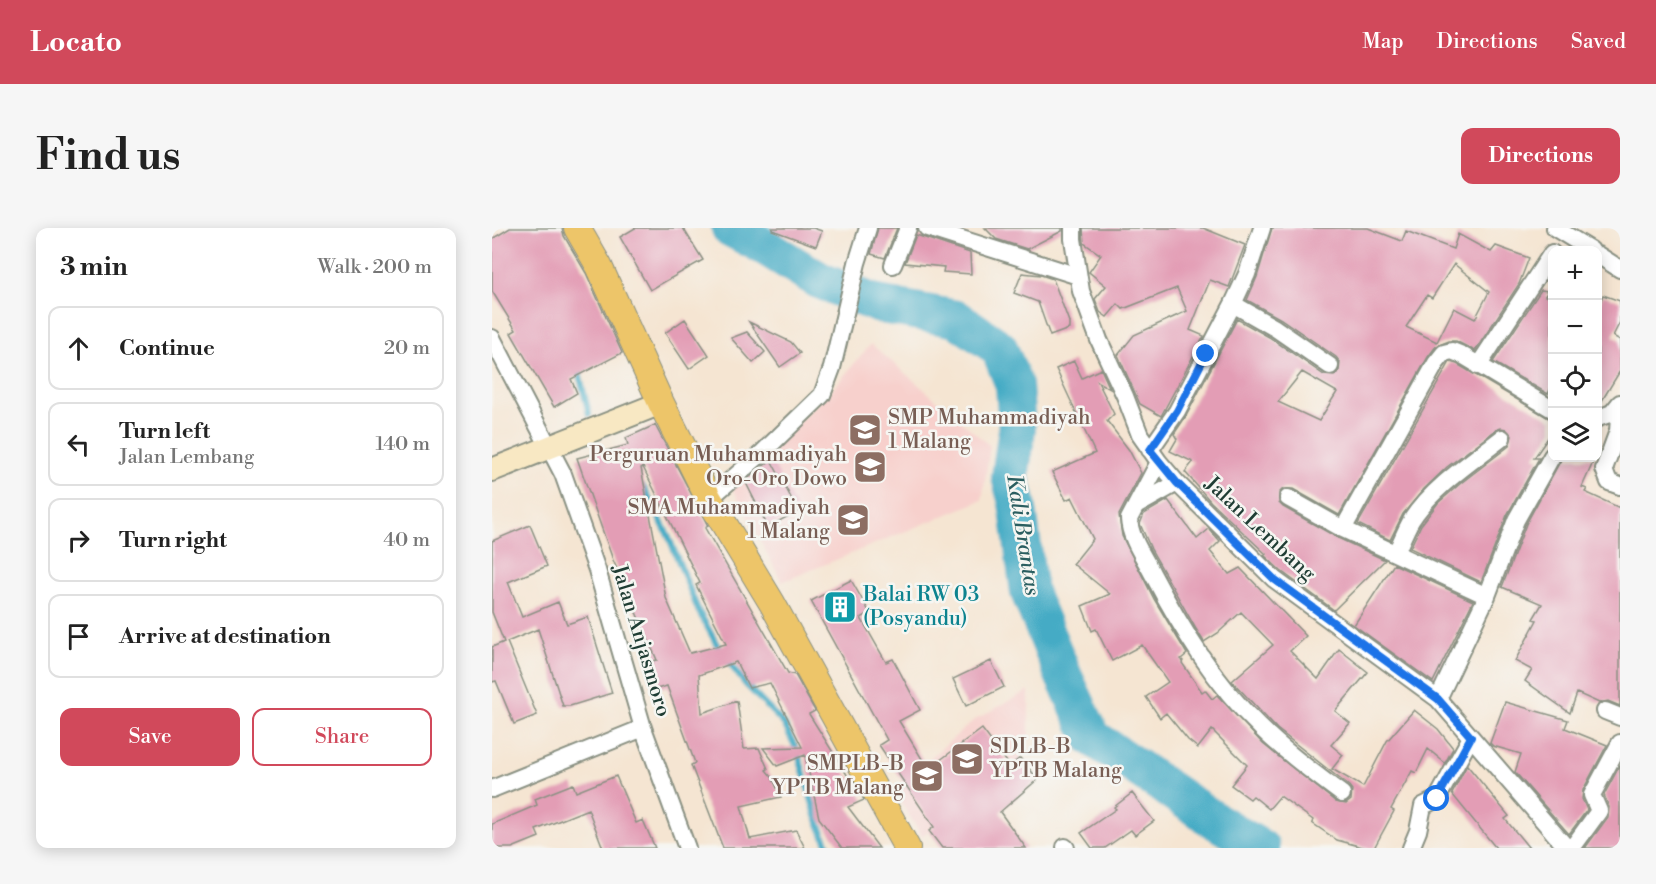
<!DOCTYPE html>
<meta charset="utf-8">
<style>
:root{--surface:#fff;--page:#f6f6f6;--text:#222;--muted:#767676;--line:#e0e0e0;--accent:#d1495b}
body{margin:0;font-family:"Libre Bodoni",serif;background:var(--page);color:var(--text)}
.controls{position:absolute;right:18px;top:18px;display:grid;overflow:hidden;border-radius:12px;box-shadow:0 3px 15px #0003}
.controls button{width:54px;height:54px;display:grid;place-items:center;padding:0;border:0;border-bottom:2px solid var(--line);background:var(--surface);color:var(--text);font:30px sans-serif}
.stop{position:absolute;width:18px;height:18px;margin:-14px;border:4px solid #1a73e8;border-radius:50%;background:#fff}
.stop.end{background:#1a73e8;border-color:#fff;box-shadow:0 2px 6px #0008}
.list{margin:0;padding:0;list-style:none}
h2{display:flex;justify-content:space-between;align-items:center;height:78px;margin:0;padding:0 24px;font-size:26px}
h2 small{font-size:20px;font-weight:400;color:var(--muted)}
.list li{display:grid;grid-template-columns:39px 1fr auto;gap:18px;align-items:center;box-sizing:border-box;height:84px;margin:0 12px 12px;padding:0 12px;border:2px solid var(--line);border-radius:12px}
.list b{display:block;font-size:22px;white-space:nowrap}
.list p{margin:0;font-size:20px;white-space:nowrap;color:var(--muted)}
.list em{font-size:20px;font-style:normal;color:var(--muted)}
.actions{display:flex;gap:12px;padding:18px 24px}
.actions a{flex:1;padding:14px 0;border:2px solid var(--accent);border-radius:12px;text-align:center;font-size:21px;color:var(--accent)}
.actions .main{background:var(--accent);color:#fff}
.icon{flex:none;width:33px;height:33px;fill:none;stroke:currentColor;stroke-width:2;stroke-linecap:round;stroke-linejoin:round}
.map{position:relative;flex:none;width:1128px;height:620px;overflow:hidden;border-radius:12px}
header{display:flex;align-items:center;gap:36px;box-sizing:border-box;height:84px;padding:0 30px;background:var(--accent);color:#fff}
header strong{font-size:28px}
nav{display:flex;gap:33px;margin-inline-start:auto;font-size:21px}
.intro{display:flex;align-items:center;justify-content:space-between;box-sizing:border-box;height:144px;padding:0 36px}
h1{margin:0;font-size:42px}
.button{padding:15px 27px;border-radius:12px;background:var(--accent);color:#fff;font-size:21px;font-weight:700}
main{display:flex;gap:36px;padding:0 36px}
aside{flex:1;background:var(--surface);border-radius:12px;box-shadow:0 3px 15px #0003}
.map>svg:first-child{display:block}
.built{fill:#f7d0cc}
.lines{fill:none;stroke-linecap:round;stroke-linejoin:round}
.stream{stroke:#45abc5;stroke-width:6}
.river{stroke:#45abc5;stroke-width:38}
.building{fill:#e39db5;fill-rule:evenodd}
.minor-casing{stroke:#8a9183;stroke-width:20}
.secondary-casing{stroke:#8a9183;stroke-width:26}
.primary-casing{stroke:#8a9183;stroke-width:28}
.minor{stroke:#fff;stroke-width:16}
.secondary{stroke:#f8e8c3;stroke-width:22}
.primary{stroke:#edc569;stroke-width:26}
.route{stroke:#1a73e8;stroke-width:8}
.labels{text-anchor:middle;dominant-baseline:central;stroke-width:5;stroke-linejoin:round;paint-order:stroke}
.education-label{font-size:21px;fill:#785e54;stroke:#f6f6f2;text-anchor:end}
.street-label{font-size:21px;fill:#1f3d34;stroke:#f6f6f2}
.culture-label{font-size:21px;fill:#0d838f;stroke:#f6f6f2;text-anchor:start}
.water-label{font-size:22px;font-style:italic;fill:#2a5e60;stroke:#f6f6f2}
</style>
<header>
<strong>Locato</strong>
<nav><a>Map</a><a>Directions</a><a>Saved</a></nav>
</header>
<div class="intro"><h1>Find us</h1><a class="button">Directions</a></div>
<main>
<aside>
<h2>3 min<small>Walk · 200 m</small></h2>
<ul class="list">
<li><svg class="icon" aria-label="ahead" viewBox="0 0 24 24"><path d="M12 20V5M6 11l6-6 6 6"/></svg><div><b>Continue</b></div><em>20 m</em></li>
<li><svg class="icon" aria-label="left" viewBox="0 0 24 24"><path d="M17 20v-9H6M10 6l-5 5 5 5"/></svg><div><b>Turn left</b><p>Jalan Lembang</p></div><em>140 m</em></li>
<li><svg class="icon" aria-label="right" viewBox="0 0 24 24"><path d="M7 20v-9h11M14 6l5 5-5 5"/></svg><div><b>Turn right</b></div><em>40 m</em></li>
<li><svg class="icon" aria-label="arrive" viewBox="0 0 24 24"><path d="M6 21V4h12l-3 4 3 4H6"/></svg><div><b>Arrive at destination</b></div></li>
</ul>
<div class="actions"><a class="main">Save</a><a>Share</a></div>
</aside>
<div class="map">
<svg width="1128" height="620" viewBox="0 0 1128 620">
<rect width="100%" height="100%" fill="#f6f6f2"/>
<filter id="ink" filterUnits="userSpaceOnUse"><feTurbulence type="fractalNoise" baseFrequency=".0167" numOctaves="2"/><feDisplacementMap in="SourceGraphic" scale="12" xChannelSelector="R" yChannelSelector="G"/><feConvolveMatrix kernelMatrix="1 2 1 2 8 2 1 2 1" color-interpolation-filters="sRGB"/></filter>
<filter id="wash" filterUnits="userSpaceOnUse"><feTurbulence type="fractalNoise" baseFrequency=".008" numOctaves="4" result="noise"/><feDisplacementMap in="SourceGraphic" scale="24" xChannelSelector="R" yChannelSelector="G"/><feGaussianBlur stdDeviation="1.35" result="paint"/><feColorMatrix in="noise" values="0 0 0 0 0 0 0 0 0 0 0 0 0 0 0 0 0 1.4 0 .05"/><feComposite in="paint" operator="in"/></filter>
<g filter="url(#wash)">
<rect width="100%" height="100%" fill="#f5e5d2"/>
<!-- built -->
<path class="built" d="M379,116L498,218L490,272L290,354L240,259L338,164Z
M537,462V522L430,608L401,562L481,493Z"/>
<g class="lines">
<!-- stream -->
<path class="stream" d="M86,140L97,186
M150,257L176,307L206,382L229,424L254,457L292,496L305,522L325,591L337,620"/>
<!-- river -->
<path class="river" d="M238,0L270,17L327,52L385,76L465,91L507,120L522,157L525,201L518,249L525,274L537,364L572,449L600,509L722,592L769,620"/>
</g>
<g id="blocks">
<!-- building -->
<path class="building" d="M18,0H70L72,8L94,45L130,125L79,151L85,165L62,179L19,105L24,102L0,63V11Z
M143,0H191L211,32L158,62L128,9Z
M280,0H321L330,3L324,18L280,2Z
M386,0H405L393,30L379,26Z
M493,0H570V3L535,21L504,11Z
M591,0H711L753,17L737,59L718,52L698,102L712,108L669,188L648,176L626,127L642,107L695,83L685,60L631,81L626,76L615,89L608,84L603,71L614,58L597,44L609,27L592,15Z
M780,0H876L910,13L914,3L961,21L966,6L999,24L1004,18L1037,30L1027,56L983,123L964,113H957L944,118L936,129L847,287L801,261H791L787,265V275L791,279L846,310L893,332L842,382L789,343L772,327L774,326L719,274L693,244L701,234L678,223L685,211L682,206L694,188L745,91L777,109L832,147L842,148L847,143L848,134L844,129L789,91L755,72L765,49ZM962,36L997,64L983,91L962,80L945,114L914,99L935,67L940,70ZM810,144L845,164L827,193L786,174Z
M424,7L478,25L479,46L451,44L452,39L413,35Z
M530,45L549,47L561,51L577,94V101L558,108L546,74L522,65Z
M1049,62L1056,63L1053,68L1060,71V157L1056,166L1001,134Z
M1111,67L1128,73V94L1121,108L1128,112V143L1106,179V79Z
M193,91L217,127L197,141L173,105Z
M257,94L299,114L308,125L288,139Z
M255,104L273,124L261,135L239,110Z
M582,133L590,150L609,141L618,161L606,154L622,186L615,193L637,222L649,245L627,287L630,308L662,371L695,426L689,431L691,433L690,435L710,464L713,462L720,471L725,467L771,516L844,574L854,576L859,572L860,562L857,558L785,501L740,453L781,417L749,384L726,405L712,414L704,401L659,321L648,296L652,286L676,272L705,311L717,301L728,313L718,323L737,346L748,340L814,408L798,423L826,451L847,421L876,444L843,483L858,495L839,517L851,527L840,541L871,559L895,513L922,482L946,501L961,520L953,535L936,521L924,545L920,543L899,581L902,583L882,620H874L845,612L820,595L821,592L788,568L777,581L761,568L758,571L739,557L755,537L720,502L706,520L696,512L674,485L668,490L654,469L676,454L650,417L620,433L604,401L600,403L590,378L618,366L581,336L601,311L580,269L574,272L560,244L603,225L564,141Z
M958,134L965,136L1060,192V204L1042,230H1047L1015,287L989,354L918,320L929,297L946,275L969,255L1017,218L1020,208L1014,201L1009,200L1004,202L955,239L932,261L911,286L898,312L866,296Z
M163,197L216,298L213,300L296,445L303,447L323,483L317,486L357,550L359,549L372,572L356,579L387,620H350L327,590L313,527L285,538L271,520L310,519L278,455L257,460L244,434L207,447L210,485L245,473L252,521L267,520L276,541L274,542L280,549L289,569L249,578L258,611L304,602L313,620H231L199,537L203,535L175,458L161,462L155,434L165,432L121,332L85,230L136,217L134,210ZM151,239L208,355L204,357L234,416L198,425L174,370L149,240Z
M1070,230H1103L1090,259L1095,261L1093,264L1128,280V478L1116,473L1107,475L1085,465L1078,485L1033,453L1040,442L1023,433L1045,392L1041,391L1050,376L1010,359L1034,296Z
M279,232L306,283L276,299L253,253Z
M38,297L55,338L16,354L30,389L66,374L75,396L96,389L120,465L78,478H71L46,401L15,414L45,487L22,496L4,453L0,454V419L12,414L0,384V313Z
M902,336L981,373L941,454L862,397Z
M359,352L378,385L369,390L394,434L401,431L428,482L407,493L436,541L490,501L518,538L528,530L546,551L508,584L534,620H450L437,603L442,599L387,517L395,512L319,373Z
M499,433L512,459L474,478L461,451Z
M1013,474L1076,492L1073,500L1115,517L1091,562L1090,571L1095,582L1077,606L1023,544L1029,526L1001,518L998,515Z
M975,537L1017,588L1013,591L1037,620H1004L960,566Z
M1128,537V620H1093L1116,589L1117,579L1112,567Z
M124,548L144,595L151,592L163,620H111L96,581L44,602L47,609L20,620H0V596L45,577L43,571L81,556L84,564Z
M640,565L662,593L643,607L639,602L613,620H600L589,605L624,581L622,579Z"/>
</g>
</g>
<g filter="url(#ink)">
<use href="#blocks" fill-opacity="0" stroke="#8a9183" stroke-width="1.5"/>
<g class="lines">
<defs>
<path id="minor" d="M435,0L586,48
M581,0V11L589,63L607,112L633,168L648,207L667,234L685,255L782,351L946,471L1075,620
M1063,0L1099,22
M1106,27L1128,41
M401,37L416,0
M741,76L783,100L838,138
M0,110L71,246L105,342L151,500L195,620
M986,138L1060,25
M1128,175L1126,203L1112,241L1117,254L1128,258
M1106,190L1120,185L1128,175
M658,222L685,183L741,76L755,46L770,0
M667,234L637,291C638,310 652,329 660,345C689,400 723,456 768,499C793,524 822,545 850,566
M796,270L851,301L995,368
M217,271L271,224L330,167L340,140L365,35L376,0
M644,278L685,255
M851,301L944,135L952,125L960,123L970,127L1060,181
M904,325C909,314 914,301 920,291C941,259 981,233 1010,210
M946,471L995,368L1024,292L1060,228
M1113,483L1128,489
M0,561L151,500
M573,619L574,620
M919,620L926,603L931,578L945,571L979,509
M1080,620L1107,583L1100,567L1128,515"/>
<path id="secondary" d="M0,242L169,175"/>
<path id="primary" d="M85,0L107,38L169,175L217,271L280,375L415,620"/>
</defs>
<!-- minor casing -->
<use href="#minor" class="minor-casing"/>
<!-- secondary casing -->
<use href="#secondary" class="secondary-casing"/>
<!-- primary casing -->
<use href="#primary" class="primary-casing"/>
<!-- minor -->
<use href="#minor" class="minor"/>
<!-- secondary -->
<use href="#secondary" class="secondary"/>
<!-- primary -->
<use href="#primary" class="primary"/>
</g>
</g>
<g class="lines" filter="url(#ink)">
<!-- route -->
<path class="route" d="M714,126L685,183L658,222L685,255L782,351L946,471L979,509L945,571"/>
</g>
<!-- icons -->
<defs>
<symbol id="school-square" viewBox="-11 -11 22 22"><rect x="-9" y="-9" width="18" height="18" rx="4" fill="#8d6e63" stroke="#f6f6f2"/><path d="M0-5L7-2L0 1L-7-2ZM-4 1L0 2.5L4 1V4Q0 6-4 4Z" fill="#fff"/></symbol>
<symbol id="building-square" viewBox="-11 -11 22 22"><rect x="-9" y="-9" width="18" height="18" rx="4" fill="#0f9aa8" stroke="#f6f6f2"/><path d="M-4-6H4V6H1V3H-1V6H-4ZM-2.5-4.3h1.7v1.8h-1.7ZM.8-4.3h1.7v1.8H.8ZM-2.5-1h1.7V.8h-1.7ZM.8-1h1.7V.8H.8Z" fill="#fff"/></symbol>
</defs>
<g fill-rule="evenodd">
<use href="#school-square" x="354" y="183" width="38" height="38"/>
<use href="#school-square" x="359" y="220" width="38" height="38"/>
<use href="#school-square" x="342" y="273" width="38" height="38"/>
<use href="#building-square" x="329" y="360" width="38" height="38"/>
<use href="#school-square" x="456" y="512" width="38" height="38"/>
<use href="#school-square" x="416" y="529" width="38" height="38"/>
</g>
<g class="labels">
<!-- education labels -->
<g class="education-label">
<text x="396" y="190" text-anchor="start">SMP Muhammadiyah<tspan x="396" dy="24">1 Malang</tspan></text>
<text x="355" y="227">Perguruan Muhammadiyah<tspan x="355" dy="24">Oro-Oro Dowo</tspan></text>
<text x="338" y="280">SMA Muhammadiyah<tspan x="338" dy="24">1 Malang</tspan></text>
<text x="498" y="519" text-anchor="start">SDLB-B<tspan x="498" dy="24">YPTB Malang</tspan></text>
<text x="412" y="536">SMPLB-B<tspan x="412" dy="24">YPTB Malang</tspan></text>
</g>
<!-- street labels -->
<g class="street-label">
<text transform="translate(768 301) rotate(43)">Jalan Lembang</text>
<text transform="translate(149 413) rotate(73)">Jalan Anjasmoro</text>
</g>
<!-- culture labels -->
<g class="culture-label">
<text x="371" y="367">Balai RW 03<tspan x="371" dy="24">(Posyandu)</tspan></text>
</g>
<!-- water labels -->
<g class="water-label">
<text transform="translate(531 307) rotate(81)">Kali Brantas</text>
</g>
</g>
</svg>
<div class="controls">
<button>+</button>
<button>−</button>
<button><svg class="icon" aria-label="locate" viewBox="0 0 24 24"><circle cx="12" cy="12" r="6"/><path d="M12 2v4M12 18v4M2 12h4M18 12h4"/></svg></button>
<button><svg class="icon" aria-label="layers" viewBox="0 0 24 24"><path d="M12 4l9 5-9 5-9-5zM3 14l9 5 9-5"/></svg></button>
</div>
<div class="stop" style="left:945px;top:571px"></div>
<div class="stop end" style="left:714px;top:126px"></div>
</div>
</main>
